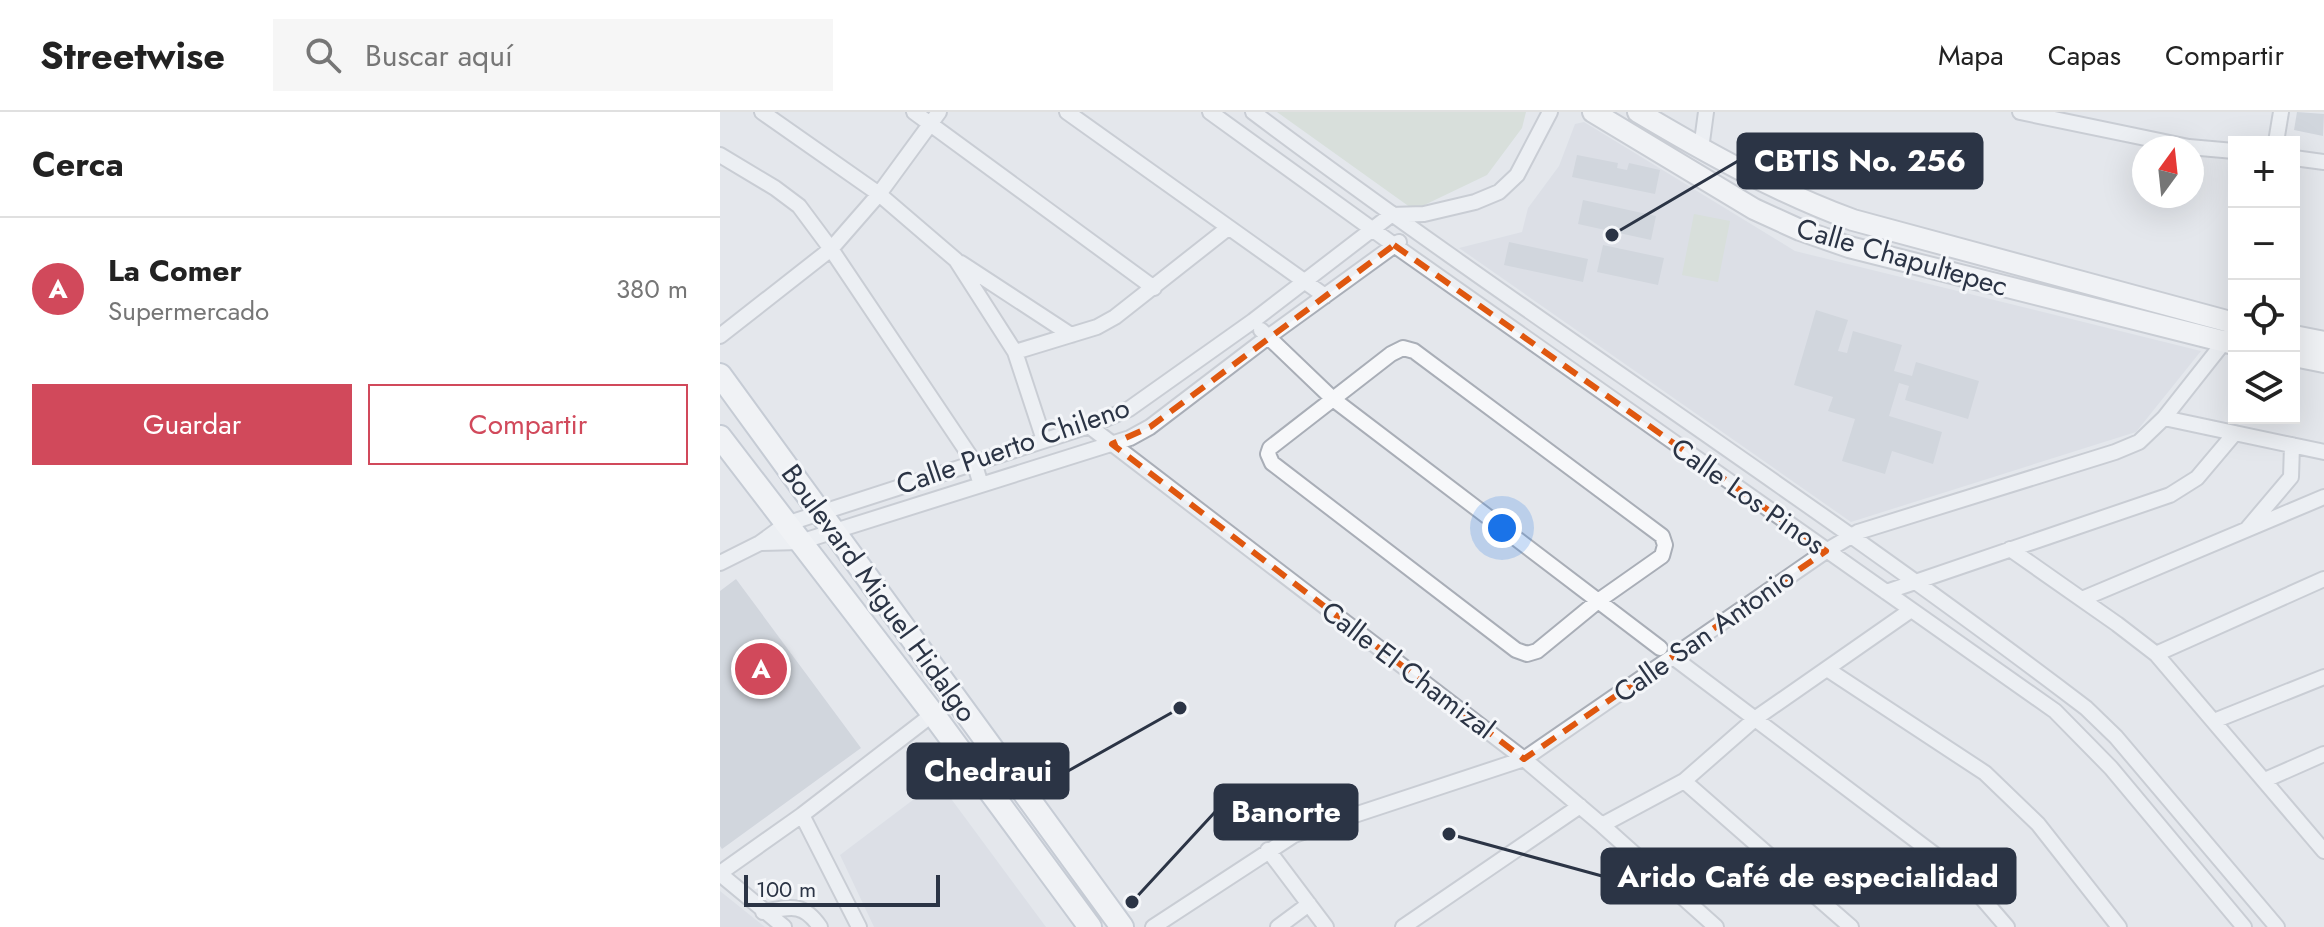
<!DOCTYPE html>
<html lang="es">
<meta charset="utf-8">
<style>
:root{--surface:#fff;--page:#f6f6f6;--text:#222;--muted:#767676;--line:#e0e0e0;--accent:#d1495b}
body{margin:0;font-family:Jost,sans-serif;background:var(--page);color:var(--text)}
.controls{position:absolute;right:24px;top:24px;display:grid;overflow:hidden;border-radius:0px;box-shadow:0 8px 32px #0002}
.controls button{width:72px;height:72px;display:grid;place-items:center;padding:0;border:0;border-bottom:2px solid var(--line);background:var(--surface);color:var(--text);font:40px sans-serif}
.compass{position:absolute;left:1412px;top:24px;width:72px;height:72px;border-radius:50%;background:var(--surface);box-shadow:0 8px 32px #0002;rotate:15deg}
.scale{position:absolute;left:24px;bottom:20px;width:196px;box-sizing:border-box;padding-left:8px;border:4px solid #2b3445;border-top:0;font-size:22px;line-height:28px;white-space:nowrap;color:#2b3445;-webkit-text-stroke:6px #f4f6f9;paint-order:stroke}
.you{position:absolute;left:782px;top:416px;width:28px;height:28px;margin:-20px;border:6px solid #fff;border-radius:50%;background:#1a73e8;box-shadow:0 0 0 12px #1a73e833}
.badge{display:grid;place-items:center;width:52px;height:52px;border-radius:50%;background:var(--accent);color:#fff;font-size:26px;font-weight:700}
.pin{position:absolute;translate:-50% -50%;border:4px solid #fff;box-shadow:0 2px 8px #0006}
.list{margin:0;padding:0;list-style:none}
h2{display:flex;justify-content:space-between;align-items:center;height:104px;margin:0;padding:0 32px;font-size:34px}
h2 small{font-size:26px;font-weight:400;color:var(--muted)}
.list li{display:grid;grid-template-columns:52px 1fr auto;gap:24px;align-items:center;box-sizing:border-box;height:144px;padding:0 32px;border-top:2px solid var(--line)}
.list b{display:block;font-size:30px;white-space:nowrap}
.list p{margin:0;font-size:26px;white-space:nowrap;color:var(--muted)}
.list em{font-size:26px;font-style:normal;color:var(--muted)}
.actions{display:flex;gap:16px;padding:24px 32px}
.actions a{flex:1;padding:18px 0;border:2px solid var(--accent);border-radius:0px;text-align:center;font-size:28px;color:var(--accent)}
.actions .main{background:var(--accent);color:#fff}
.icon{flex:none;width:44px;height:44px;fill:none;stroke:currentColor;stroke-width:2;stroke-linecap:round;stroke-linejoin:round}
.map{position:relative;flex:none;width:1604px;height:815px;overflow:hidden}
header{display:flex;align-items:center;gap:48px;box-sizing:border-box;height:112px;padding:0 40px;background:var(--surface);border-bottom:2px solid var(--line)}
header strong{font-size:38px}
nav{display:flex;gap:44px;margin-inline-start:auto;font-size:28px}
.search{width:560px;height:72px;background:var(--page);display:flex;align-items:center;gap:20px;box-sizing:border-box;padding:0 28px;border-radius:0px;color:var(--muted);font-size:30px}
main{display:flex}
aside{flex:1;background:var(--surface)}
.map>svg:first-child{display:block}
.built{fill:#d2d6de}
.green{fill:#c9d6c5}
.building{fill:#bbc0ca}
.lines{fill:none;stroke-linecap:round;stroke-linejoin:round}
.street-casing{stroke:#a9aeb7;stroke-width:18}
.secondary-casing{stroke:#a9aeb7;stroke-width:24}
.primary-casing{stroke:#a3abb8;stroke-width:26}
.street{stroke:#f7f8fa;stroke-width:14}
.secondary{stroke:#fff;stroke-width:20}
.primary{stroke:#fff;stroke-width:22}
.marked{fill:none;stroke:#df570f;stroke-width:6;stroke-dasharray:16 10;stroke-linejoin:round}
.labels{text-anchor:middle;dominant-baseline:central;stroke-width:6;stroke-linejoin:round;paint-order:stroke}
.street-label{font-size:28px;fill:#2b3445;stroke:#f4f6f9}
.leader{fill:none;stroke:#2b3445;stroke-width:3}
.callout-dot{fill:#2b3445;stroke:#f4f6f9;stroke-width:3}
.callout{fill:#2b3445;stroke:#2b3445;stroke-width:3}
.callout-label{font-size:30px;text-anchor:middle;font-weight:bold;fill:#fff}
</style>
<header>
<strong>Streetwise</strong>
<div class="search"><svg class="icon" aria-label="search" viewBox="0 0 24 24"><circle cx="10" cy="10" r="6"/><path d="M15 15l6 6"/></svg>Buscar aquí</div>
<nav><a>Mapa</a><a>Capas</a><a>Compartir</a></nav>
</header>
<main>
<aside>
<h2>Cerca<small></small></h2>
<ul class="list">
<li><span class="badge">A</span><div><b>La Comer</b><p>Supermercado</p></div><em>380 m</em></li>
</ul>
<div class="actions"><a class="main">Guardar</a><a>Compartir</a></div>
</aside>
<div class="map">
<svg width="1604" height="815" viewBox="0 0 1604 815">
<rect width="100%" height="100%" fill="#e4e7ec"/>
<!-- built -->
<path class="built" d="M864,10L1075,139L1481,239L1416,320L1131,410L739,136L802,120L808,96L839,54L855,12Z
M218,669L326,815H154L120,743Z
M0,779L45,815H0Z"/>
<!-- green -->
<path class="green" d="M557,0H806L802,16L767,63L694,98Z
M974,102L1010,109L998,170L962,163Z"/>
<!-- building -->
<path class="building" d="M1577,0L1604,2L1603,24L1574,18Z
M857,43L898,51L897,56L907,58L909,51L940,58L935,82L852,65Z
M863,88L936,104L931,128L858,112Z
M789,130L868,147L863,170L784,153Z
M883,133L944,146L938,173L877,160Z
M1096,198L1128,208L1118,239L1127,241L1133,219L1182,233L1174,259L1192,264L1196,250L1259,269L1248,307L1185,288L1189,274L1179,271L1169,304L1222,320L1213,352L1172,339L1165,362L1122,349L1135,307L1108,299L1113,285L1074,273Z
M16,467L141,636L2,737L0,734V479Z"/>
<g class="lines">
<defs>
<path id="street" d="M42,0L159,82L236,148L295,240L324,328
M194,0L434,176
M347,0L605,184
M490,0L674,133L1335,599L1391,656L1524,815
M533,0C806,205 1095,389 1366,596L1396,625L1557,815
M1300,0L1469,35L1514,39
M1556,30L1561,0
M981,37L986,0
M0,43L55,76L79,94L111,137L254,350L261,373
M1574,46L1604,50
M241,151L351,223
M541,218L613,287L940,536
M0,224L111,137L159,82L219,0
M683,236L694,239L942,424L945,433L942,444L878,489L817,539L807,542L796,538L552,351L548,342L550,336L671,242Z
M295,240L377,215L395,205L508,116
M1444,306L1604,340
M369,314L804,647L882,713L996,815
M1527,417L1571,365L1572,333
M40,431L80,430L410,326L430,315L548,225L679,130
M1290,437L1397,512L1436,542L1604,739
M0,451L40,431L66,412L369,314L409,297L533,209L671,103L704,102L755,90L779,80L797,63L830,0
M1166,480L1450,383L1477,366L1515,321
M1362,487L1604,385
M1436,542L1604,467
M953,545L1243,764L1287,815
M1107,557L1265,661L1318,712L1399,815
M1494,609L1604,565
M1545,668L1604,642
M964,669L1131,815
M82,703L139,815
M882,713L964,669L1036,606L1191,498
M548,738L606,815
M0,761L82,703L213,602
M0,762L64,815
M43,800C70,795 83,790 100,815
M433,815L574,723L804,647L1106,439L1138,420L1395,340L1419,330L1444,306L1508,225
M558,815L589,792
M683,815L860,694"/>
<path id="secondary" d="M873,0L1034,97L1080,118L1129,135L1514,232
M918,0C987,41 1057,80 1133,108L1514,211
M1574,224L1604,230
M1574,244L1604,250"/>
<path id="primary" d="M0,263L402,815
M0,325L213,602L370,815"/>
</defs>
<!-- street casing -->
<use href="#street" class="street-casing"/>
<!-- secondary casing -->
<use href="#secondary" class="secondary-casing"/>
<!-- primary casing -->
<use href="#primary" class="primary-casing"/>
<!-- street -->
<use href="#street" class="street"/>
<!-- secondary -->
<use href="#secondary" class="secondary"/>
<!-- primary -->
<use href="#primary" class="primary"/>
</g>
<!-- marked area -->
<path d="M0 0H1604V815H0ZM674,133L1106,439L804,647L392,332L430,315Z" fill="#e4e7ec" fill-opacity=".55" fill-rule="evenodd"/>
<path class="marked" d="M674,133L1106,439L804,647L392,332L430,315Z"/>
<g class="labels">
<!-- street labels -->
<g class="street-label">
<text transform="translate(1182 145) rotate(16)">Calle Chapultepec</text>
<text transform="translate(293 334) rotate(-19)">Calle Puerto Chileno</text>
<text transform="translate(1028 384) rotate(35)">Calle Los Pinos</text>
<text transform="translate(159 481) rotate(54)">Boulevard Miguel Hidalgo</text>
<text transform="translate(984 523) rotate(-35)">Calle San Antonio</text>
<text transform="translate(688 558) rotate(37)">Calle El Chamizal</text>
</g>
</g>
<!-- callouts -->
<path class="leader" d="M892 123L1018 49M460 596L348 659M412 790L495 700M729 722L882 764"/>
<g class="callout-dot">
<circle cx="892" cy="123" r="8"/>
<circle cx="460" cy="596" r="8"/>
<circle cx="412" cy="790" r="8"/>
<circle cx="729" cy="722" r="8"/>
</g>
<g class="callout">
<rect x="1018" y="22" width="244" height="54" rx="8"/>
<rect x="188" y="632" width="160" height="54" rx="8"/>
<rect x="495" y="673" width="142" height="54" rx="8"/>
<rect x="882" y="737" width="413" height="54" rx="8"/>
</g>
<g class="callout-label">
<text x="1140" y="59">CBTIS No. 256</text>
<text x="268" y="669">Chedraui</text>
<text x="566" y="710">Banorte</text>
<text x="1088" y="775">Arido Café de especialidad</text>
</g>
</svg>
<div class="controls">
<button>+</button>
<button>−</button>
<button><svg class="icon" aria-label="locate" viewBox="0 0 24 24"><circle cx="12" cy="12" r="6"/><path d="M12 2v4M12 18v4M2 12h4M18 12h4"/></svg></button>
<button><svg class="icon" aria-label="layers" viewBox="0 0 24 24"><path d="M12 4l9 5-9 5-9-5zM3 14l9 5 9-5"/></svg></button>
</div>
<svg class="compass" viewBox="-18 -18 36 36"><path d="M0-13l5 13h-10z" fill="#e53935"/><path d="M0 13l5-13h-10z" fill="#767676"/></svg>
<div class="scale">100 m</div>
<div class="you"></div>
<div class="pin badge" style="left:41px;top:557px">A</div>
</div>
</main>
